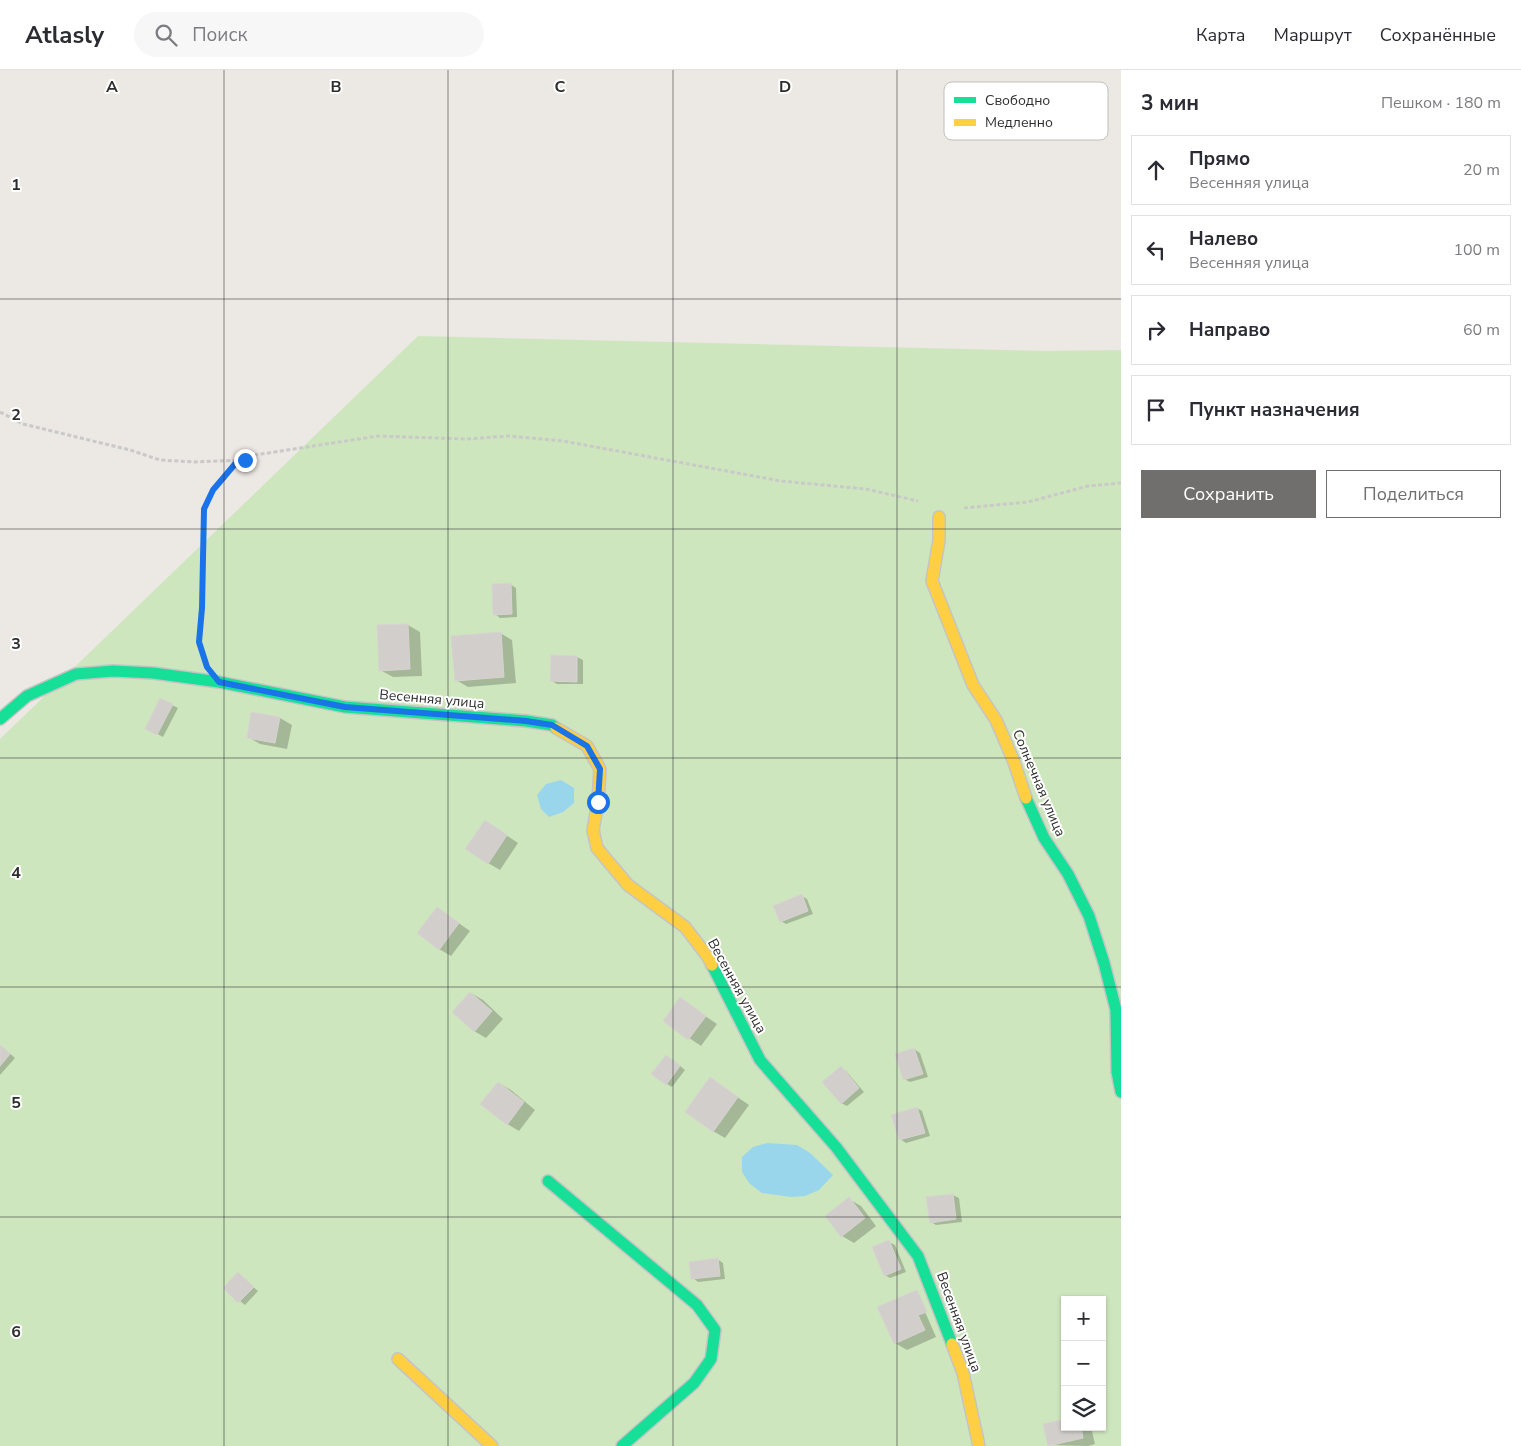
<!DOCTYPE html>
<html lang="ru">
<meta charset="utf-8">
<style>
:root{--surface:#fff;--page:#f7f7f7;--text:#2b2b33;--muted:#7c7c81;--line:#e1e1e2;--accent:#706f6e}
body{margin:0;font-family:"Nunito Sans",sans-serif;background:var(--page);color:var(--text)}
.controls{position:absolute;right:15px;bottom:15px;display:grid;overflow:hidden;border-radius:0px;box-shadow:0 1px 4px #0004}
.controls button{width:45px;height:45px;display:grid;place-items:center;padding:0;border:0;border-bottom:1px solid var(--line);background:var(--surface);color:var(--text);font:25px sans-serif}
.stop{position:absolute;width:15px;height:15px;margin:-11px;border:4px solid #1a73e8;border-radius:50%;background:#fff}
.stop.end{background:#1a73e8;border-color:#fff;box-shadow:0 1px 5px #0008}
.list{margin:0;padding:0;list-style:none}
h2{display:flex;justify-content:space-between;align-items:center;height:65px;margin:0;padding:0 20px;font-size:21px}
h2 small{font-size:16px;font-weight:400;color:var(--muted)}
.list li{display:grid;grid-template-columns:32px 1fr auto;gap:15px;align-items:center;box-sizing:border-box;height:70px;margin:0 10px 10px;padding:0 10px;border:1px solid var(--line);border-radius:0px}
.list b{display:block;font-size:19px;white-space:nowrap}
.list p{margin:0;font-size:16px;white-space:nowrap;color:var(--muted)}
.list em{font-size:16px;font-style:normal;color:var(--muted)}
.actions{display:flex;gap:10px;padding:15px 20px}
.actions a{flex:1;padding:11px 0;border:1px solid var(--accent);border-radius:0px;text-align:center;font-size:18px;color:var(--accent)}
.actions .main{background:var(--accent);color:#fff}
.icon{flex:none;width:28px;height:28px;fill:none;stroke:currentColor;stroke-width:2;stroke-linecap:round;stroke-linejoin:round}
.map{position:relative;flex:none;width:1121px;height:1376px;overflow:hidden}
header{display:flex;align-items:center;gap:30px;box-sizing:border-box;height:70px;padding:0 25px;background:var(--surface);border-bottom:1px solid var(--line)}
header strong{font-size:24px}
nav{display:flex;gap:28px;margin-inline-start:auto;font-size:18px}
.search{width:350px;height:45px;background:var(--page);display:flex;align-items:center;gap:12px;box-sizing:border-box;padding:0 18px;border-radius:28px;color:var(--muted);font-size:19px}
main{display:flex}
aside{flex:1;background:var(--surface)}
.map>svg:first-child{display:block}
.green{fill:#cee6be;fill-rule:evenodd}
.water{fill:#99d6ec}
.shadow{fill:#0003}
.building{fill:#d1cecb;stroke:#d7d4d0}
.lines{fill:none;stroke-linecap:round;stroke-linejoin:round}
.fast-casing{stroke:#c5c4c5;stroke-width:14}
.slow-casing{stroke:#c5c4c5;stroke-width:14}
.path{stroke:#c9c9c8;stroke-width:3;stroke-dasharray:4 2.5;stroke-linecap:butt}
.fast{stroke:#16e098;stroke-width:11}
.slow{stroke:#ffcf43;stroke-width:11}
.route{stroke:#1a73e8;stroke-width:6}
.grid{fill:none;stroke:#2e2e2e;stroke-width:1;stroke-opacity:0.55}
.labels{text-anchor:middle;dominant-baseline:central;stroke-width:4;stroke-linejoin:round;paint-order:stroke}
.street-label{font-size:14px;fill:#2e2e2e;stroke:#fff}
.key{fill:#fff;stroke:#c0c0c0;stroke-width:1}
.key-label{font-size:14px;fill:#2e2e2e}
.grid-label{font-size:16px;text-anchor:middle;font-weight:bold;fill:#2e2e2e;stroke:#fff;stroke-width:4;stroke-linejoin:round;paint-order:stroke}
</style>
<header>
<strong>Atlasly</strong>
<div class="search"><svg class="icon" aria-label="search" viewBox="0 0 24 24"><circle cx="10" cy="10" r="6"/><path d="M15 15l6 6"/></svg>Поиск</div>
<nav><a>Карта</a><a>Маршрут</a><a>Сохранённые</a></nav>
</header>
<main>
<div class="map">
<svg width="1121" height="1376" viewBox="0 0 1121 1376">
<rect width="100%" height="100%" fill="#ece8e4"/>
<!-- green -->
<path class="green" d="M418,266L1046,281L1121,280V1376H0V669ZM1065,1230H1102V1357H1065Z"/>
<!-- water -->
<path class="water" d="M561,710L574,718V733L563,742L549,747L541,739L537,725L546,714Z
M767,1073L797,1075L810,1083L833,1105L819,1120L805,1126L791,1127L762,1123L750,1114L742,1102V1087L753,1077Z"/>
<!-- shadow -->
<path class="shadow" d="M510,514L516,518L517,547L500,548L495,544Z
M408,555L420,562L422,606L393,607L380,600Z
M500,563L512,570L516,613L468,617L456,610Z
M552,587H577L583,590V614H557L552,611Z
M172,635L178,638L163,667L152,661Z
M252,643L280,648L292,655L287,679L260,674L248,667Z
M497,759L518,773L500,800L488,793Z
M802,826L807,829L813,844L786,854L781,851Z
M437,838L470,861L451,886L439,879Z
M471,923L483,930L503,949L486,968L474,961Z
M680,929L717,954L701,976L664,951Z
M0,975L15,988L0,1005Z
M914,979L920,983L928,1007L910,1012L904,1009Z
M672,989L685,1000L672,1017L667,1014Z
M841,998L846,1001L864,1022L847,1036L841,1033Z
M711,1009L749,1035L725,1068L713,1061Z
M499,1013L511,1020L535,1040L519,1061L507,1054Z
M917,1038L922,1041L930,1066L906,1073L900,1069Z
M953,1125L959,1128L962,1152L936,1155L931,1152Z
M849,1129L861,1136L876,1156L854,1173L842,1166Z
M889,1172L895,1175L906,1202L890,1208L885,1205Z
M717,1189L723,1193L725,1209L698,1212L693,1208Z
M238,1203L258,1221L245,1235L224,1218Z
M916,1221L936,1267L907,1280L895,1273Z
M1065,1357H1091L1095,1374L1088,1376L1049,1375Z"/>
<!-- building -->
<path class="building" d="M511,513L512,544L493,545L492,514Z
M408,554L410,599L379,601L377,555Z
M501,562L504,607L455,611L451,566Z
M551,585L577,586V612L550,611Z
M160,628L173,634L157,665L145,659Z
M251,642L280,647L275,673L247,668Z
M485,750L507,765L488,794L465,779Z
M802,824L808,841L780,852L773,836Z
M437,837L459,853L439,880L417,863Z
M470,922L492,941L474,962L452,942Z
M680,927L706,946L688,970L663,951Z
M0,975L10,984L0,996Z
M914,978L923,1004L903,1010L895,984Z
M666,985L680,996L666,1015L651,1004Z
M841,996L859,1018L841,1034L822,1012Z
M710,1007L738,1027L713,1062L685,1042Z
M498,1012L524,1032L507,1055L480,1034Z
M917,1037L925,1063L899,1070L891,1045Z
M953,1124L956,1149L930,1153L926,1127Z
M849,1127L865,1148L841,1167L825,1146Z
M889,1170L901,1199L884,1206L872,1177Z
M718,1188L720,1206L691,1209L689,1192Z
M238,1202L254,1217L238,1233L223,1218Z
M917,1220L927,1242L918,1245L925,1260L894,1274L877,1237Z
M1065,1349V1357H1081L1083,1368L1048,1376L1043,1354Z"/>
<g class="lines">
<defs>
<path id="fast" d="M0,649L27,626L76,604L113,601L153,603L219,612L345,637L526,651L552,655L556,658
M1026,728L1044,768L1068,804L1089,846L1104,893L1116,940L1117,1002L1121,1022
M712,895L760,990L836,1077L918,1186L952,1274
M548,1111L697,1235L715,1260L711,1289L694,1313L622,1376"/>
<path id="slow" d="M939,447V470L932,511L973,615L996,650L1014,692L1026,728
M556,658L587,676L600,699L598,732L593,760L597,778L628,815L685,857L708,887L712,895
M952,1274L963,1303L979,1376
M398,1289L492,1376"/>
</defs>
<!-- fast casing -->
<use href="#fast" class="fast-casing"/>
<!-- slow casing -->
<use href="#slow" class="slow-casing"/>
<!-- path -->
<path class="path" d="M0,342L23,354L130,380L160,390L194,392L242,390
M964,438L1028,432L1088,416L1121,413
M203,583L199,572L202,538L204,439L213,420L235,394L255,385L378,366L466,369L509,366L563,371L781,411L866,419L918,431"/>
<!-- fast -->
<use href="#fast" class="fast"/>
<!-- slow -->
<use href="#slow" class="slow"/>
</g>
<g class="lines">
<!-- route -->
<path class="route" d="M245,390L235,394L213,420L204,439L202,538L199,572L207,597L219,612L345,637L526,651L552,655L587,676L600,699L598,732"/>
</g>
<!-- grid -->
<path class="grid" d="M224,0V1376M448,0V1376M673,0V1376M897,0V1376M0,229H1121M0,459H1121M0,688H1121M0,917H1121M0,1147H1121"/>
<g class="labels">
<!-- street labels -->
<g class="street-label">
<text transform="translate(432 629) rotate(5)">Весенняя улица</text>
<text transform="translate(1039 713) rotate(67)">Солнечная улица</text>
<text transform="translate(737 916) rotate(61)">Весенняя улица</text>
<text transform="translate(959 1252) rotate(70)">Весенняя улица</text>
</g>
</g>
<!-- legend -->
<rect x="944" y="12" width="164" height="58" rx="8" class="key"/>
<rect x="954" y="27" width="22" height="6" fill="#16e098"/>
<rect x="954" y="49" width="22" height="7" fill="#ffcf43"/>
<g class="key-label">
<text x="985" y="35">Свободно</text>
<text x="985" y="57">Медленно</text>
</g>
<g class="grid-label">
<text x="112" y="22">A</text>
<text x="336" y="22">B</text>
<text x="560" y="22">C</text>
<text x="785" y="22">D</text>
<text x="16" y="120">1</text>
<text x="16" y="350">2</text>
<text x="16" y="579">3</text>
<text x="16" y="808">4</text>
<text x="16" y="1038">5</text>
<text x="16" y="1267">6</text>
</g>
</svg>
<div class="controls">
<button>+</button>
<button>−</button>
<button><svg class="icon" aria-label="layers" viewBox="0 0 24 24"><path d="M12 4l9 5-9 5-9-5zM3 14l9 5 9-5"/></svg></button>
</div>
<div class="stop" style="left:598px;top:732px"></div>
<div class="stop end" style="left:245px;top:390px"></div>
</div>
<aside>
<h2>3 мин<small>Пешком · 180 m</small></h2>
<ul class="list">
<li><svg class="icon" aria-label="ahead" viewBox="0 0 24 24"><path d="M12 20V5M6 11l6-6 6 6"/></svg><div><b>Прямо</b><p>Весенняя улица</p></div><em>20 m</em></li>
<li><svg class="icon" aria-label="left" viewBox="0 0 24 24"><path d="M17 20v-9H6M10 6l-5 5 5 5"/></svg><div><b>Налево</b><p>Весенняя улица</p></div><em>100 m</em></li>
<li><svg class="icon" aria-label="right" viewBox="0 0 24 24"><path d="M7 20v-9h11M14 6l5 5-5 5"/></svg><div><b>Направо</b></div><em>60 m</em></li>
<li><svg class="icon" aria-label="arrive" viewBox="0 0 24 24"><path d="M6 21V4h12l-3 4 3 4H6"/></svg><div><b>Пункт назначения</b></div></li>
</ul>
<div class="actions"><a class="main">Сохранить</a><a>Поделиться</a></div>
</aside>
</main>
